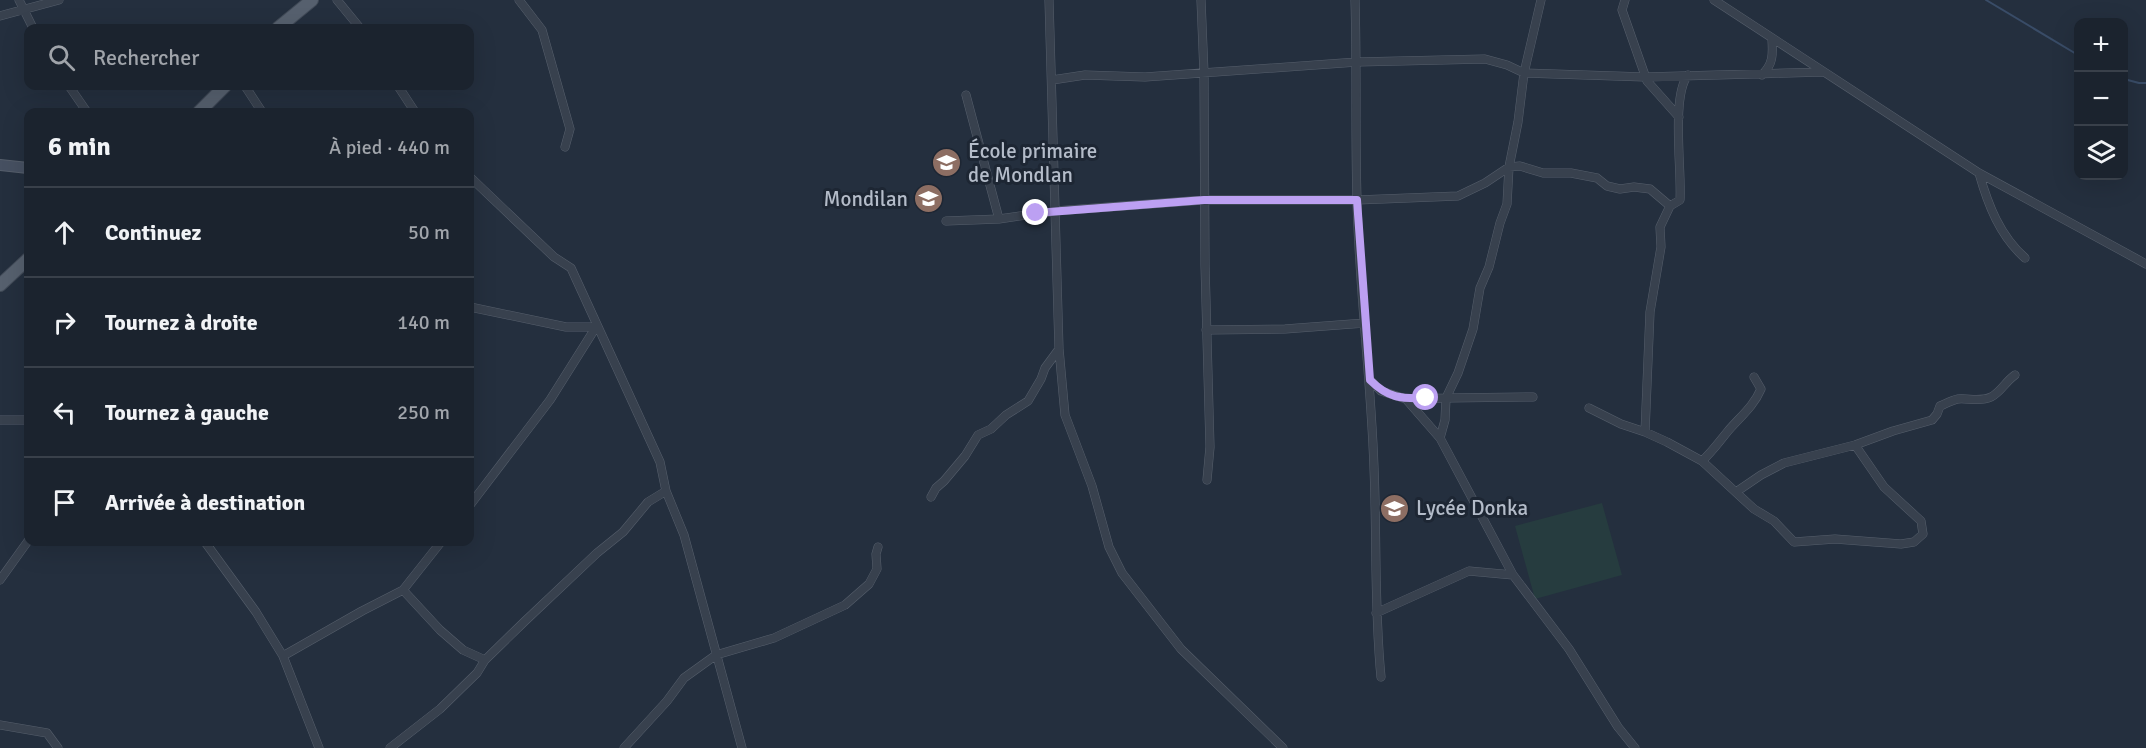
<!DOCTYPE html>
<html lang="fr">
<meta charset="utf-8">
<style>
:root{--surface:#1b232e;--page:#282f3a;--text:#f1f3f6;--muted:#a0a4aa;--line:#39404a}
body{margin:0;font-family:Signika,sans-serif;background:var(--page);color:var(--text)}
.controls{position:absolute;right:18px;top:18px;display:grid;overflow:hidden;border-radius:12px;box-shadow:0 6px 24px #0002}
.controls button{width:54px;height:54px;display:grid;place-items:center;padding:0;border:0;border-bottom:2px solid var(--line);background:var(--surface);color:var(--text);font:30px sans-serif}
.stop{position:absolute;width:18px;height:18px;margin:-14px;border:4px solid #bca0f2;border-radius:50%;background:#fff}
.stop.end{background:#bca0f2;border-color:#fff;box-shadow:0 2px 6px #0008}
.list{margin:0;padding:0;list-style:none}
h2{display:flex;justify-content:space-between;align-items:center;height:78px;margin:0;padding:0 24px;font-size:26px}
h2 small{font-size:20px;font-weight:400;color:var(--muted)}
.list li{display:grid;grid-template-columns:39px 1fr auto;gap:18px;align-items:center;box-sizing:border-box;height:90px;padding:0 24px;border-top:2px solid var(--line)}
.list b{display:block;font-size:22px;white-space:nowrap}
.list em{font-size:20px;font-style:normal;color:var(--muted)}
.icon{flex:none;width:33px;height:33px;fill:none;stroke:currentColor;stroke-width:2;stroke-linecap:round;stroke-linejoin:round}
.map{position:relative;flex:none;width:2146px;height:748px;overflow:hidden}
.search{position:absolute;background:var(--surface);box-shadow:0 6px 24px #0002;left:24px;top:24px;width:450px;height:66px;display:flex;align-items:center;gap:15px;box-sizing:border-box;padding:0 21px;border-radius:12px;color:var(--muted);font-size:22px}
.panel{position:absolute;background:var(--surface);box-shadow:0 6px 24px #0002;left:24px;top:108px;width:450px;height:438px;border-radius:12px}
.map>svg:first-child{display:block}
.green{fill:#263c3f}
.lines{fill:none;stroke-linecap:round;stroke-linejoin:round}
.stream{stroke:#394c67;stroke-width:2}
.street-casing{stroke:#565f6c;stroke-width:9}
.secondary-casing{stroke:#565f6c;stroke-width:12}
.primary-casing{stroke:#414a57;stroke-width:14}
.street{stroke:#38414e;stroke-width:8}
.secondary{stroke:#465061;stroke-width:10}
.primary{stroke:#56606e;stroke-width:12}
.route{stroke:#bca0f2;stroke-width:8}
.labels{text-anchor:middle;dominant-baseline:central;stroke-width:6;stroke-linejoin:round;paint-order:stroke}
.poi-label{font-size:21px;fill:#b4bcc9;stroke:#1d2633;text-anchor:start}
</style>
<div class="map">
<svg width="2146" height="748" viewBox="0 0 2146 748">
<rect width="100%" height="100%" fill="#242f3e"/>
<!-- green -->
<path class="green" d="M1602,503L1622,575L1535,599L1515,526Z"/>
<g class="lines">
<!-- stream -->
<path class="stream" d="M1986,0L2078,55
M2124,79L2139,83H2146"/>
<defs>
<path id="street" d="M19,0L33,28
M337,0L360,28
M519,0L542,30L570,129L565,147
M1049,0L1059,349L1065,415L1092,486L1109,547L1122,573L1181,649L1283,748
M1201,0L1204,73L1205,265L1210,447L1207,480
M1355,0C1357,67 1355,133 1357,200C1359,289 1371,378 1374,468C1377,538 1374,607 1381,677
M1625,0L1622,10L1647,81L1679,117
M1714,0L1979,173L2146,264
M0,16L59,0
M1762,75C1773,64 1773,55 1772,40
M1052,80L1085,75L1145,77L1357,62L1485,59L1507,65L1524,73L1645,77L1824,72
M69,86L87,112
M245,86L262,112
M398,86L415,112
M966,95L999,219
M1979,173C1988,205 2000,236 2025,258
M470,177L554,257L571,268L660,462L666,491L684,535L742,748
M946,221L999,219L1055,211L1204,200H1357L1458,196L1485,183L1509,167L1518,122L1524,73L1541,0
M470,307L566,327H596
M1206,330L1285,329L1365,323
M1370,380L1381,391L1406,399L1440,438L1513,575L1569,649L1618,727L1635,748
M1406,399L1446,398L1458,373L1473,329L1480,288L1489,267L1500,223L1507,204L1509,167L1520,166L1543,173H1571L1597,178L1607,186L1620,189L1634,187L1650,189L1670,206
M1589,408L1621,424L1645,432L1667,442L1702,461L1754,509L1774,521L1794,542L1835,539L1901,544L1914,542L1923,534L1921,521L1884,487L1855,445
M0,420H28
M1645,432L1650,312L1661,247L1660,227L1670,206L1680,200C1682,171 1671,96 1688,75
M1440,438L1445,420L1446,398L1533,397
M1702,461C1712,452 1719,442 1728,431C1739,418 1754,406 1761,389L1754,377
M1736,492L1761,475L1784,463L1855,445L1893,431L1932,420L1937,414L1940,406C1945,404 1952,400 1958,399C1968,398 1981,402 1991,397C2001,392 2005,382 2015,375
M931,497L936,488L944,481L965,456L978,435L991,429L1006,415L1028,401L1041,379L1045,368L1059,349
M470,505L550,400L596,327
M205,542L256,612L283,656L319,748
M0,580L28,541
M403,590L440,630L463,650L485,660
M1376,613L1469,571L1513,575
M283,656L362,611L403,590L441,542
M0,725L47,733L58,748
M390,748L440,709L477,673L485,660L524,622L597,553L623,532L648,502L666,491
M624,748L667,701L684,678L716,655L774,638L845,605L869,584L877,569L876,554L878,547"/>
<path id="secondary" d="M0,165L28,168"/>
<path id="primary" d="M278,28L312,0
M199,112L225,86
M0,285L28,259"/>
</defs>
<!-- street casing -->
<use href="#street" class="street-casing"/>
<!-- secondary casing -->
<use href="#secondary" class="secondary-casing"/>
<!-- primary casing -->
<use href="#primary" class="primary-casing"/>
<!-- street -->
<use href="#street" class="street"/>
<!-- secondary -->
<use href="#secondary" class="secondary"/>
<!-- primary -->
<use href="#primary" class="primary"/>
</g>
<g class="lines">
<!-- route -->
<path class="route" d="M1036,213L1204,200H1357L1370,380C1388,398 1401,399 1426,398"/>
</g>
<!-- icons -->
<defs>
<symbol id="school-disc" viewBox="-11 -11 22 22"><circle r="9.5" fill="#8d6e63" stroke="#1d2633"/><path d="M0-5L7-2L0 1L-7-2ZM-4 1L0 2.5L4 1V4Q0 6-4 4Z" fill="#fff"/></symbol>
</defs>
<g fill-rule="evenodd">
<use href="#school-disc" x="930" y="146" width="33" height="33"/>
<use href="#school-disc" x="912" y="182" width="33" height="33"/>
<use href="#school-disc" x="1378" y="492" width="33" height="33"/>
</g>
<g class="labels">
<!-- poi labels -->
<g class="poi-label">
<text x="968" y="151">École primaire<tspan x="968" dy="24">de Mondlan</tspan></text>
<text x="908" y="199" text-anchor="end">Mondilan</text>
<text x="1416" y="508">Lycée Donka</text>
</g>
</g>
</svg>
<div class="controls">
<button>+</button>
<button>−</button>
<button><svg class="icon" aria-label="layers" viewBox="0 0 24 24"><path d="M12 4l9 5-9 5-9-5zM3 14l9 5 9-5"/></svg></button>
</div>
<div class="stop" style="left:1426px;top:398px"></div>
<div class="stop end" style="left:1036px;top:213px"></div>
<div class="search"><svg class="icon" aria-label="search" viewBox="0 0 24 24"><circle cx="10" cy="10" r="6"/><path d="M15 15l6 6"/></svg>Rechercher</div>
<section class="panel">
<h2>6 min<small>À pied · 440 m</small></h2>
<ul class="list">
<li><svg class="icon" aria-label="ahead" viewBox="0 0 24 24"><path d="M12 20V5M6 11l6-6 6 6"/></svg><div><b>Continuez</b></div><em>50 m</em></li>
<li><svg class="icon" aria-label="right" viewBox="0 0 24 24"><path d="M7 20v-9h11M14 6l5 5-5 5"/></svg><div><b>Tournez à droite</b></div><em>140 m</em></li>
<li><svg class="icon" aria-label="left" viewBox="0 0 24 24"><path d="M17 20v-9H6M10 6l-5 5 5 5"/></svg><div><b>Tournez à gauche</b></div><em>250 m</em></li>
<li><svg class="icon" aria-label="arrive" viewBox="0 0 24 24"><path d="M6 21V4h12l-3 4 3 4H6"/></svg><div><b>Arrivée à destination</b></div></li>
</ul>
</section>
</div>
